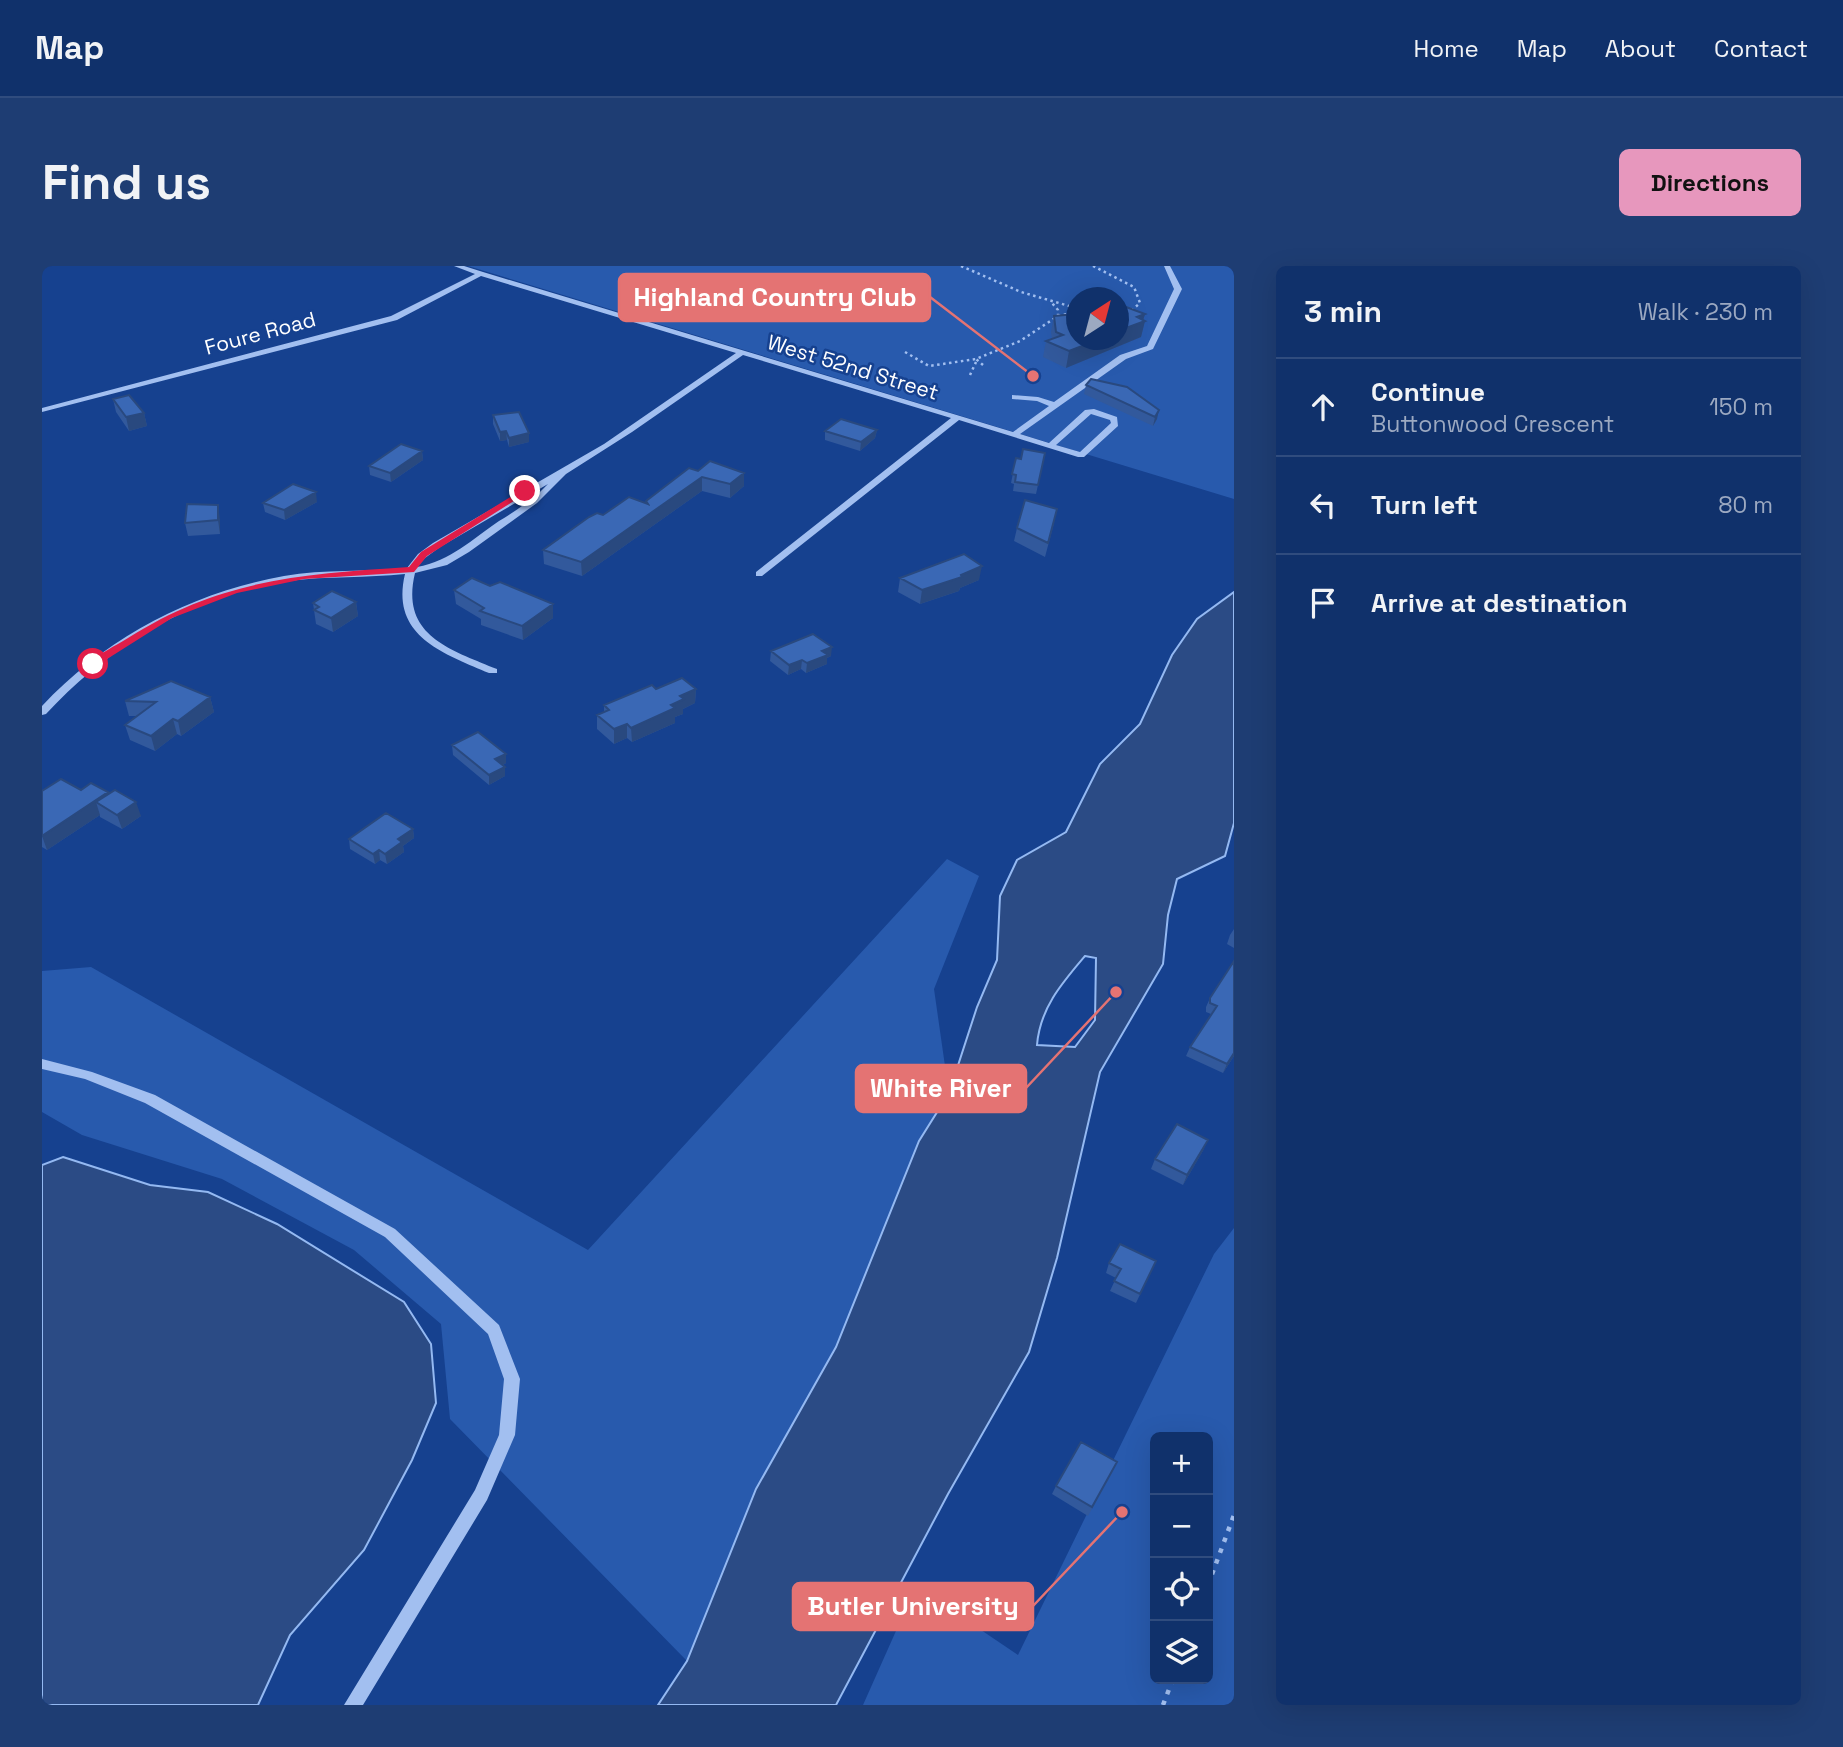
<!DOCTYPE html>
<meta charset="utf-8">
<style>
:root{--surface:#10316b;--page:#1e3d73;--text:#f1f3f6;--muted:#9ca9c1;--line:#304c7e;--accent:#e797bd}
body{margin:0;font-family:"Space Grotesk",sans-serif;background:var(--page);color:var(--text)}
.controls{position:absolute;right:21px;bottom:21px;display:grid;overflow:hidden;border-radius:10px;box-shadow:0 7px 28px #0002}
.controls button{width:63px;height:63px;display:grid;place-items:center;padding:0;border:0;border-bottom:2px solid var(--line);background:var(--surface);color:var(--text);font:35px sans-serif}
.compass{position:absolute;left:1024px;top:21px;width:63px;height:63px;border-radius:50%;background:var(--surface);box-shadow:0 7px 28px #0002;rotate:36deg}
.stop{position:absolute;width:21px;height:21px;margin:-16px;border:5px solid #e11d48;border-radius:50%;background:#fff}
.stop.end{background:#e11d48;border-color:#fff;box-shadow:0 2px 7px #0008}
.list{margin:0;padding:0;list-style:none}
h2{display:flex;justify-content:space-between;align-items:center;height:91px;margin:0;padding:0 28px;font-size:30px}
h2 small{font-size:23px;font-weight:400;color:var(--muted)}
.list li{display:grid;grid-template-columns:46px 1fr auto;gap:21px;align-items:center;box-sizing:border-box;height:98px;padding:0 28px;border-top:2px solid var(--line)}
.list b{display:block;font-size:26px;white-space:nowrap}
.list p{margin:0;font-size:23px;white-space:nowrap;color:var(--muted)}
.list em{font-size:23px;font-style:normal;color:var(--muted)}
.icon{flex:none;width:38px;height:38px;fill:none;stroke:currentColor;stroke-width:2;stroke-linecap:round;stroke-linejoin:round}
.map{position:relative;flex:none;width:1192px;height:1439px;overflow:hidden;border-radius:10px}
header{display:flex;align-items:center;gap:42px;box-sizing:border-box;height:98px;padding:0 35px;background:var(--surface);border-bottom:2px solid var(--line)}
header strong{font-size:33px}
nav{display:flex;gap:38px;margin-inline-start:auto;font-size:24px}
.intro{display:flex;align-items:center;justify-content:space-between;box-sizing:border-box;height:168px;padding:0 42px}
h1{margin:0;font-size:49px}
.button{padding:18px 32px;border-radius:10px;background:var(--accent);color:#111;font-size:24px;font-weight:700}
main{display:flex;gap:42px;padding:0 42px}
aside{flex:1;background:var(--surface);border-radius:10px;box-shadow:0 7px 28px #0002}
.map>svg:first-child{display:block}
.green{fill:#285aad;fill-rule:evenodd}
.water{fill:#2b4b85;stroke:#94b9f2;stroke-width:2;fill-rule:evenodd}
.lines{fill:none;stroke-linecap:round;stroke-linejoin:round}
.path-far1{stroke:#a2bff0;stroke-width:2.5;stroke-dasharray:2.5 3.5;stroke-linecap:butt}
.path{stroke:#a2bff0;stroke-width:4.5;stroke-dasharray:4.5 7;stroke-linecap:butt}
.minor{fill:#a2bff0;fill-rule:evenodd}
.wall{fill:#32599c}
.shaded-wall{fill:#29497f}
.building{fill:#3a68b5;stroke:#29497f;stroke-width:2}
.route{fill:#e11d48}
.labels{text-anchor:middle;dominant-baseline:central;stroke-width:5;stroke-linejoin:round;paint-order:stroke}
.far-street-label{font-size:21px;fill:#fff;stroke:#16418f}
.leader{fill:none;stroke:#e47373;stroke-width:2.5}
.callout-dot{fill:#e47373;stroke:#16418f;stroke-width:2.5}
.callout{fill:#e47373;stroke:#e47373;stroke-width:2.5}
.callout-label{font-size:26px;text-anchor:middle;font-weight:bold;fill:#fff}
</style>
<header>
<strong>Map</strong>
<nav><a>Home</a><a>Map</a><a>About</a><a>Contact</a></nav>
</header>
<div class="intro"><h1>Find us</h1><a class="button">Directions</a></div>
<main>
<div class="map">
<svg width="1192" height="1439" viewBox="0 0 1192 1439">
<rect width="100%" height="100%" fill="#16418f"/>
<!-- green -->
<path class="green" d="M426,0H1192V233ZM1034,32H1076V74H1034Z
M905,593L937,610L892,723L907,828L877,875L794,1081L714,1223L645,1395L408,1153L399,1058L312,984L180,913L40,869L0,846V705L49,701L546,984Z
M1192,962V1439H821L874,1320L976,1389L1172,988ZM1113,1171H1166V1413H1113Z"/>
<!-- water -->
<path class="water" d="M1192,326V557L1183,590L1135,613L1126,649L1121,698L1058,806L1015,992L987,1086L906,1228L794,1439H616L645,1395L714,1223L794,1081L877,875L907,827L935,741L955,694L958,630L975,594L1024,566L1058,498L1098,458L1130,389L1155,353ZM1043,690L1054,692L1053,754L1033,781L995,779C998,742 1020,717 1043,690Z
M21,891L108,919L166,926L235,958L362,1036L389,1078L394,1137L370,1194L322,1284L248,1369L216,1439H0V899Z"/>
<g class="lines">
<!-- path-far1 -->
<path class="path-far1" d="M919,0L979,26L1034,42
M1051,0L1092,21L1098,37L1089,45
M1016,50L1034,46
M863,86L887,100L934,93
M941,99L934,93L978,75L1016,50V44L1010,37
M928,109L934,96"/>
<!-- path -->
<path class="path" d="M1166,1319L1192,1249
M1121,1439L1131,1413"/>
<!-- minor -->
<path class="minor" d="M412,0H422L441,6L971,166L1007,140L995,135L970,133V129L996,131L1012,136L1078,89L1105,80L1132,23L1122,0H1128L1140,23L1111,83L1084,93L978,168L1007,177L1043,144L1052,143L1075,151L1076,160L1042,191H1036L917,154L720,310H714V306L909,152L701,89L590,166L524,208L495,237L427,286L405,299L373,307C358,369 407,383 455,403V407H447C401,387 348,370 363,308C325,312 285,310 246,315C152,328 67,380 4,448L0,449V440C65,371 149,327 242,310C282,303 325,306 365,302L376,288L391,277L562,178L694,87L439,10L355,54L0,146V142L349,50L433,8ZM1049,148L1068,154L1069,157L1038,186L1014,179ZM506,218C492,233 475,244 457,255C430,273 409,295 375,301L383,292L398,281Z
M0,793L50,806L113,829L353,963L457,1059L478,1113L473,1169L445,1234L321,1439H302L433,1224L457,1169L462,1113L446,1068L343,971L103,837L43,813L0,803Z"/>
</g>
<!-- wall -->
<path class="wall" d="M1103,48L1101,54L1103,55L1099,71L1024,102L1001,91L1004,75L1010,73L1009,66L1012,50Z
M1044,119L1085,121L1115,153L1111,160L1042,128Z
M71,133L102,147L105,160L87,165L74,146Z
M451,149L487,167V176L467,181L465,174L458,175L451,158Z
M835,164L833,172L818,185L783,174V165Z
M380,185L381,194L349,216L328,209L327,200Z
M1003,187L994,228L971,225L972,218L969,217L974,192L979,193Z
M647,202L702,220L688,232L660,225L540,310L502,298L501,284L561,249L604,237V235Z
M275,236L243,254L223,246L221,237Z
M178,253V268L146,270L143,257Z
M1012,257L1003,291L972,275L975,262Z
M858,312L937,314L918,322L917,325L878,338L856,326Z
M412,324L511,352L481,374L439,359V353L414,338Z
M314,336L316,350L291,366L274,358L271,337Z
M729,385L789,390L785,392V398L764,407L759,403L746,409L728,395Z
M614,423H654L653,437L641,443V448L633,451V457L590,476L585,472L572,478L555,463V449L562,446V439Z
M168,431L172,446L139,470L135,468L113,485L88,474L83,459L96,450H87L83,435Z
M410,479L464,497L461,499L463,501V510L447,519L411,489Z
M39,524L67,528L99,550L80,563L58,551V549L5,584L0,581V525Z
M371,563L372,572L361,580L362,586L345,598L338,594L333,598L308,583L307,573Z
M1192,663V682L1185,678L1188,669Z
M1192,695V790L1181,807L1144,790L1148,781L1169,748L1164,746V741L1168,732Z
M1162,883L1141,919L1109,903L1113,893Z
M1114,995L1094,1037L1068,1025L1074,1012L1064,1007L1067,997Z
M1071,1205L1046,1250L1010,1228L1014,1220Z"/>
<!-- shaded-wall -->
<path class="shaded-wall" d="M1103,48L1101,55H1103L1099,71L1024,102L1027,85L1056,74H1076V65L1095,51Z
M1117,144L1115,153L1111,160L1113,151Z
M102,147L105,160L87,165L84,151Z
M835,164L833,172L818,185L819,176Z
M464,165L465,174L458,175V166Z
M487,167V176L467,181V172Z
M380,185L381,194L349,216L348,207Z
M702,207V220L688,232V218Z
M660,211V225L540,310L539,296Z
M274,226L275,236L243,254L242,244Z
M176,239L178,253V268L176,254Z
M940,300L937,314L918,322L917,325L878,338L880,324Z
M314,336L316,350L291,366L289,352Z
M511,338V352L481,374L480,360Z
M790,381L789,390L785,392V398L764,407L765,397L780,385Z
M760,394L759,403L746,409L747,399Z
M654,423L653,437L641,443V448L633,451V457L590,476L589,462L629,439L638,430Z
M168,431L172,446L139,470L136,455Z
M131,453L135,468L113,485L109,470Z
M585,458V472L572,478V463Z
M464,488V497L454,503L453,493Z
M463,501V510L447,519V509Z
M66,526L71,541L54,536L58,549L5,584L0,570Z
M94,536L99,550L80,563L75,549Z
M371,563L372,572L361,580L362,586L345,598L343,588L356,573Z
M337,584L338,594L333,598L331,588Z
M1192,787V790L1181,807L1185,798Z
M1166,874L1162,883L1141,919L1145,909Z"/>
<!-- building -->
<path class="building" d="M1076,38L1103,48L1095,51L1103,55L1076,65Z
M1034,48V74H1056L1027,85L1004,75L1021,69L1014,66L1012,50Z
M1049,113L1085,121L1117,144L1113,151L1044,119Z
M87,129L102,147L84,151L71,133Z
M477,146L487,167L467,172L464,165L458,166L451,149Z
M799,153L835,164L819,176L783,165Z
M359,178L380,185L348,207L327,200Z
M981,183L1003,187L996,219L973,216L974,209L970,208L974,192L979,193Z
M668,195L702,207L688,218L660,211L539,296L501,284L547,251L555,247L561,249L587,231L606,238L604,235L647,202L656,205Z
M251,218L274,226L242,244L221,237Z
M983,234L1015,243L1006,277L975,262Z
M145,238L176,239V254L143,257Z
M922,288L940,300L919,309L920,311L880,324L858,312Z
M430,312L448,320L458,316L511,338L480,360L438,345L442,342L412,324Z
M290,325L314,336L289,352L272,344L277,341L271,337Z
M771,368L790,381L780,385L786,389L765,397L760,394L747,399L729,385Z
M640,412L654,423L638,430L642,433L629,439L633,442L589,462L585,458L572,463L555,449L567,444L562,439L610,419L614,423Z
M129,415L168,431L136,455L131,453L109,470L83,459L114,436L83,435Z
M436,466L464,488L453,493L463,501L447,509L410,479Z
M19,513L39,524L49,517L66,526L0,570V525Z
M73,524L94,536L75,549L54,536Z
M344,547L371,563L356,573L360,576L343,588L337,584L331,588L307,573Z
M1192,695V787L1185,798L1148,781L1175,740L1168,737V732Z
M1135,858L1166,874L1145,909L1113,893Z
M1078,978L1114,995L1098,1028L1072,1015L1079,1003L1067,997Z
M1039,1176L1075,1196L1050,1241L1014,1220Z"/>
<!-- route -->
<path class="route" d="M483,222L486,226L385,290L372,306L262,313L195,327L130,352L54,400L46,398C58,387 73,380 86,372C179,313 261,308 367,301L379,286Z"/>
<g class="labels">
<!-- far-street labels -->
<g class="far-street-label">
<text transform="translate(218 67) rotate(-15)">Foure Road</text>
<text transform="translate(811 101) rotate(17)">West 52nd Street</text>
</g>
</g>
<!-- callouts -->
<path class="leader" d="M991 110L888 31M1074 726L984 822M1080 1246L991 1340"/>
<g class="callout-dot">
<circle cx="991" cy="110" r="7"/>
<circle cx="1074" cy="726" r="7"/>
<circle cx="1080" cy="1246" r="7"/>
</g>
<g class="callout">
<rect x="577" y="8" width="311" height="47" rx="7"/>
<rect x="814" y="799" width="170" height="47" rx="7"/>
<rect x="751" y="1317" width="240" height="47" rx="7"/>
</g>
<g class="callout-label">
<text x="733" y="40">Highland Country Club</text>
<text x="899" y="831">White River</text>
<text x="871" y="1349">Butler University</text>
</g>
</svg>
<div class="controls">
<button>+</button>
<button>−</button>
<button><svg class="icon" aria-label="locate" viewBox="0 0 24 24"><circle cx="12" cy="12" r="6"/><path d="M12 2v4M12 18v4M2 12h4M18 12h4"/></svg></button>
<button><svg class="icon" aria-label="layers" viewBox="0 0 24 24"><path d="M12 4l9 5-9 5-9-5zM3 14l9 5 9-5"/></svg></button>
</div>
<svg class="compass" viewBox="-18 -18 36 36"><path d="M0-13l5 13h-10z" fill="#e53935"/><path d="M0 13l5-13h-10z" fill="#9ca9c1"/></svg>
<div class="stop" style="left:51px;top:398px"></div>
<div class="stop end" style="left:483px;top:225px"></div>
</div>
<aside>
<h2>3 min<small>Walk · 230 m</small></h2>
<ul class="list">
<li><svg class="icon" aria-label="ahead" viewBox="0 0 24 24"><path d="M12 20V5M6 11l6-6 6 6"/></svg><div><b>Continue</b><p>Buttonwood Crescent</p></div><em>150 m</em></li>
<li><svg class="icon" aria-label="left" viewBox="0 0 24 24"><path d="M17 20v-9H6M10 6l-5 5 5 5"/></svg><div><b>Turn left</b></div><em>80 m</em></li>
<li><svg class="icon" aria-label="arrive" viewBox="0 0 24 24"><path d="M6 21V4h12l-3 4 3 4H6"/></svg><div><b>Arrive at destination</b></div></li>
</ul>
</aside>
</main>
